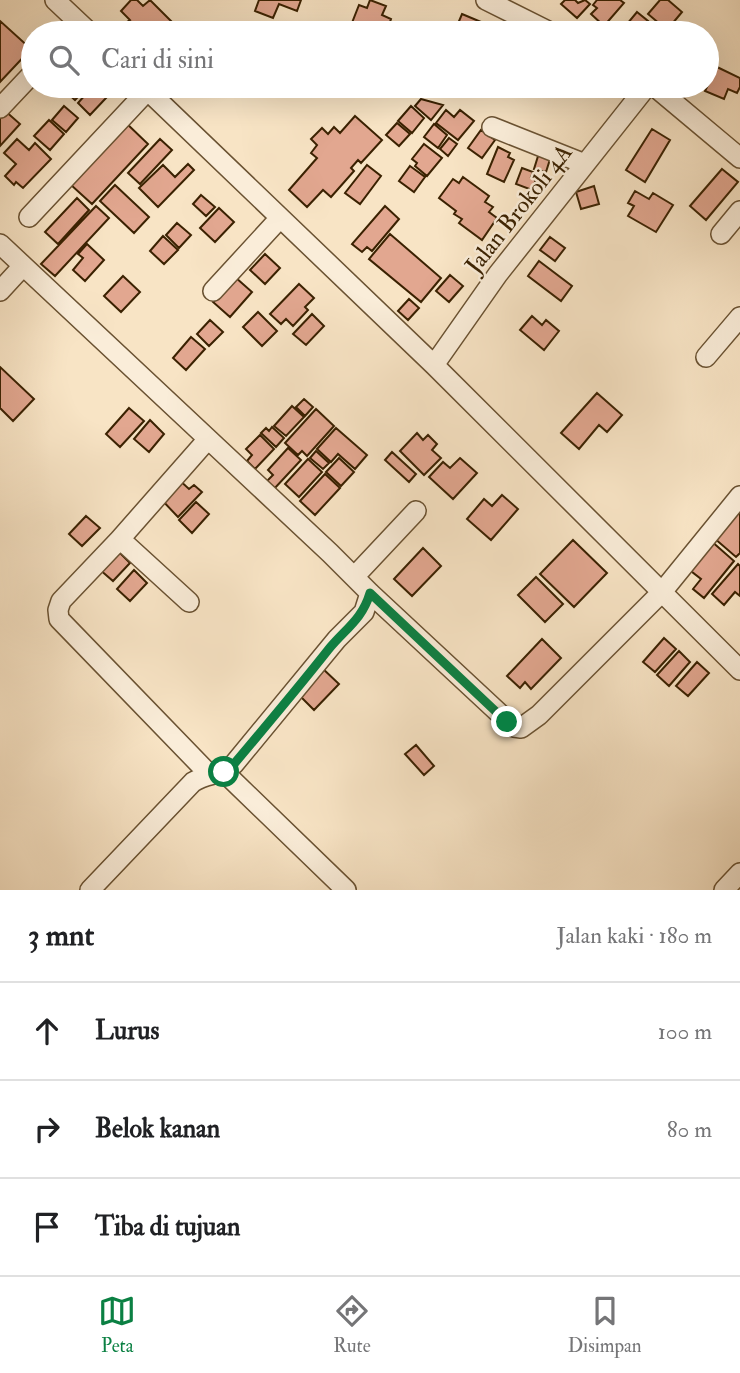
<!DOCTYPE html>
<html lang="id">
<meta charset="utf-8">
<style>
:root{--surface:#fff;--page:#f6f6f6;--text:#202124;--muted:#757577;--line:#e0e0e0;--accent:#0b8043}
body{margin:0;font-family:"IM FELL Double Pica",serif;background:var(--page);color:var(--text)}
.stop{position:absolute;width:21px;height:21px;margin:-16px;border:5px solid #0b8043;border-radius:50%;background:#fff}
.stop.end{background:#0b8043;border-color:#fff;box-shadow:0 2px 7px #0008}
.list{margin:0;padding:0;list-style:none}
h2{display:flex;justify-content:space-between;align-items:center;height:91px;margin:0;padding:0 28px;font-size:30px}
h2 small{font-size:23px;font-weight:400;color:var(--muted)}
.list li{display:grid;grid-template-columns:46px 1fr auto;gap:21px;align-items:center;box-sizing:border-box;height:98px;padding:0 28px;border-top:2px solid var(--line)}
.list b{display:block;font-size:26px;white-space:nowrap}
.list em{font-size:23px;font-style:normal;color:var(--muted)}
.icon{flex:none;width:38px;height:38px;fill:none;stroke:currentColor;stroke-width:2;stroke-linecap:round;stroke-linejoin:round}
.map{position:relative;flex:none;width:740px;height:890px;overflow:hidden}
.search{position:absolute;background:var(--surface);box-shadow:0 7px 28px #0002;left:21px;right:21px;top:21px;height:77px;display:flex;align-items:center;gap:18px;box-sizing:border-box;padding:0 24px;border-radius:38px;color:var(--muted);font-size:26px}
.sheet{height:385px;background:var(--surface)}
nav{display:flex;justify-content:space-around;align-items:center;box-sizing:border-box;height:98px;border-top:2px solid var(--line);background:var(--surface);font-size:19px;color:var(--muted)}
nav a{display:grid;justify-items:center;gap:4px}
nav .on{color:var(--accent)}
.map>svg:first-child{display:block}
.building{fill:#e2a790;stroke:#3a2101;stroke-width:2}
.lines{fill:none;stroke-linecap:round;stroke-linejoin:round}
.minor-casing{stroke:#6a5232;stroke-width:22}
.minor{stroke:#faedd9;stroke-width:19}
.route{stroke:#0b8043;stroke-width:9}
.labels{text-anchor:middle;dominant-baseline:central;stroke-width:5;stroke-linejoin:round;paint-order:stroke}
.street-label{font-size:24px;fill:#3a2101;stroke:#faedd9}
</style>
<div class="map">
<svg width="740" height="890" viewBox="0 0 740 890">
<rect width="100%" height="100%" fill="#f8e4c5"/>
<filter id="stains"><feTurbulence type="fractalNoise" baseFrequency=".00286" numOctaves="4"/><feColorMatrix values="0 0 0 0 .2 0 0 0 0 .09 0 0 0 0 .02 0 0 0 .5 -.17"/></filter>
<radialGradient id="worn" r=".72"><stop offset=".6" stop-color="#630" stop-opacity="0"/><stop offset="1" stop-color="#630" stop-opacity=".3"/></radialGradient>
<!-- building -->
<path class="building" d="M131,0H137L143,6L150,0L171,21L158,33H143L138,29L136,31L127,22L130,20L121,11Z
M259,0H301L297,11L279,4L273,18L255,11Z
M370,0L386,6L382,15L391,19L386,33H348L359,5L367,8Z
M565,0H575L578,3L585,0L590,4L577,18L561,4Z
M597,0H620L624,3L604,26L591,14L597,8L593,5Z
M660,0H668L682,12L667,30L648,14Z
M637,12L648,21L638,33H626L622,30Z
M462,14L486,24L482,33H454Z
M0,21L31,49L0,82Z
M717,67L740,78V87L737,93L728,89L724,99L705,91Z
M64,86H88L75,100L62,88Z
M93,86L106,98L90,115L78,103Z
M421,99L443,105L431,120L415,106Z
M64,106L78,118L66,132L52,120Z
M411,106L424,118L412,133L398,121Z
M3,109L20,124L0,146V113Z
M446,110L454,117L460,110L474,121L458,140L436,123Z
M355,116L382,140L361,163L358,160L351,168L354,171L331,197L323,190L307,207L289,190L317,158L311,153L317,145L311,139L322,128L328,134L334,127L340,133Z
M49,120L64,134L50,150L34,136Z
M124,121L148,144L92,204L71,185Z
M397,123L410,134L399,146L386,135Z
M434,124L447,135L438,148L424,137Z
M652,129L670,140L645,182L626,170Z
M481,130L495,140L482,158L468,148Z
M449,138L457,144L448,156L440,149Z
M17,139L29,150L35,143L51,159L23,188L16,182L14,185L5,176L16,164L4,153Z
M160,139L172,150L140,184L128,173Z
M424,144L442,158L427,176L415,166L417,163L412,159Z
M498,147L510,153L508,157L514,160L504,182L487,174Z
M539,153L551,156L546,172L534,169Z
M188,164L194,170L158,207L139,188L163,165L175,177Z
M367,165L381,176L360,204L345,193Z
M410,166L425,177L414,192L399,181Z
M522,168L533,172L531,177L536,179L532,190L516,184Z
M722,169L738,182L706,220L690,206Z
M463,177L489,196L485,202L493,207L489,212L497,218L482,240L459,223L462,219L454,214L456,211L439,198L453,179L459,183Z
M115,185L149,217L134,233L100,201Z
M594,186L599,204L581,209L576,192Z
M635,191L649,199L653,193L673,205L656,232L628,216L634,206L628,203Z
M201,195L215,207L206,216L193,204Z
M77,198L89,210L58,244L45,232Z
M96,206L109,218L55,276L41,264Z
M385,206L399,219L372,251L367,247L362,252L352,244Z
M219,208L234,222L215,242L200,228Z
M177,223L191,235L179,248L166,235Z
M390,234L441,278L421,302L369,259Z
M163,236L178,250L164,264L150,251Z
M550,237L565,248L555,261L540,250Z
M87,244L104,260L85,281L73,270L83,258L78,254Z
M265,254L280,268L265,284L250,270Z
M539,261L572,286L561,301L528,276Z
M450,275L463,286L449,302L436,291Z
M123,276L140,292L121,312L104,296Z
M235,277L252,292L230,317L213,302Z
M299,284L314,298L305,307L308,310L293,326L286,319L281,324L270,314Z
M409,299L419,308L408,320L398,311Z
M258,312L277,331L262,346L243,327Z
M312,314L324,326L306,345L293,334Z
M532,316L542,325L546,320L559,331L544,350L520,330Z
M210,320L223,332L209,346L197,334Z
M191,337L205,349L186,370L173,358Z
M0,367L34,399L13,421L0,408Z
M597,393L622,415L607,432L599,425L579,449L561,433Z
M304,399L313,407L305,416L296,407Z
M292,406L304,417L286,436L274,426Z
M129,408L144,421L120,447L106,434Z
M316,409L334,426L307,456L302,451L298,455L285,443Z
M150,420L164,434L149,452L134,439Z
M272,427L284,438L276,447L261,433L266,428L269,431Z
M336,428L367,455L355,469L338,454L331,462L317,449Z
M417,433L423,440L428,435L437,444L432,450L441,458L424,475L400,451Z
M260,435L274,449L255,469L247,461L252,455L246,449Z
M288,448L301,460L274,489L267,481L273,475L268,470Z
M316,451L329,463L323,469L310,458Z
M392,452L416,474L409,482L385,460Z
M339,458L354,472L341,486L326,472Z
M460,458L477,473L453,499L429,477L443,462L450,468Z
M308,459L322,472L299,497L285,484Z
M325,474L340,488L315,515L300,501Z
M177,478L189,489L194,485L202,492L178,517L159,497Z
M502,495L518,509L491,540L467,519L484,499L492,506Z
M196,502L209,514L192,533L179,520Z
M740,509V553L736,557L714,538Z
M86,516L100,528L82,546L69,534Z
M573,540L607,573L574,607L540,574Z
M710,540L734,561L704,598L693,589L701,579L687,568Z
M423,548L441,566L412,596L394,579Z
M117,550L130,563L113,581L99,569Z
M738,564L740,566V596L735,592L724,605L712,594Z
M134,570L147,583L130,601L117,589Z
M536,577L563,604L545,622L518,595Z
M664,638L676,649L655,672L643,662Z
M542,639L561,658L531,689L525,682L520,688L507,676Z
M679,651L690,662L669,686L657,675Z
M697,662L709,673L688,696L676,686Z
M321,667L339,684L314,710L297,693Z
M416,745L434,766L424,775L405,754Z"/>
<g class="lines">
<defs>
<path id="minor" d="M55,0L90,33
M486,0L552,33
M143,86L434,365L740,670
M654,86L740,158
M0,108L33,73
M492,127L585,164
M29,217L148,90
M721,234L740,211
M0,244L330,553L370,593L514,727L521,728L539,715L662,592L740,496
M0,291L23,266
M213,291L280,218
M706,357L740,317
M434,365L498,274L647,86
M208,439L120,539L61,601L58,610L59,619L209,774
M120,539L189,602
M354,577L416,511
M224,772L346,890
M90,890L193,782C210,772 218,777 234,764L337,639L364,612L370,593
M724,890L740,873"/>
</defs>
<!-- minor casing -->
<use href="#minor" class="minor-casing"/>
<!-- minor -->
<use href="#minor" class="minor"/>
</g>
<g class="lines">
<!-- route -->
<path class="route" d="M224,772L234,764C266,726 298,688 328,650C345,629 362,620 370,593L507,722"/>
</g>
<g class="labels">
<!-- street labels -->
<g class="street-label">
<text transform="translate(519 209) rotate(-52)">Jalan Brokoli 4A</text>
</g>
</g>
<rect width="100%" height="100%" filter="url(#stains)"/>
<rect width="100%" height="100%" fill="url(#worn)"/>
</svg>
<div class="stop" style="left:224px;top:772px"></div>
<div class="stop end" style="left:507px;top:722px"></div>
<div class="search"><svg class="icon" aria-label="search" viewBox="0 0 24 24"><circle cx="10" cy="10" r="6"/><path d="M15 15l6 6"/></svg>Cari di sini</div>
</div>
<section class="sheet">
<h2>3 mnt<small>Jalan kaki · 180 m</small></h2>
<ul class="list">
<li><svg class="icon" aria-label="ahead" viewBox="0 0 24 24"><path d="M12 20V5M6 11l6-6 6 6"/></svg><div><b>Lurus</b></div><em>100 m</em></li>
<li><svg class="icon" aria-label="right" viewBox="0 0 24 24"><path d="M7 20v-9h11M14 6l5 5-5 5"/></svg><div><b>Belok kanan</b></div><em>80 m</em></li>
<li><svg class="icon" aria-label="arrive" viewBox="0 0 24 24"><path d="M6 21V4h12l-3 4 3 4H6"/></svg><div><b>Tiba di tujuan</b></div></li>
</ul>
</section>
<nav>
<a class="on"><svg class="icon" aria-label="map" viewBox="0 0 24 24"><path d="M3 6l6-2 6 2 6-2v14l-6 2-6-2-6 2zM9 4v14M15 6v14"/></svg>Peta</a>
<a><svg class="icon" aria-label="directions" viewBox="0 0 24 24"><path d="M12 3l9 9-9 9-9-9zM9 14v-3h6M13 9l2 2-2 2"/></svg>Rute</a>
<a><svg class="icon" aria-label="saved" viewBox="0 0 24 24"><path d="M7 4h10v16l-5-4-5 4z"/></svg>Disimpan</a>
</nav>
